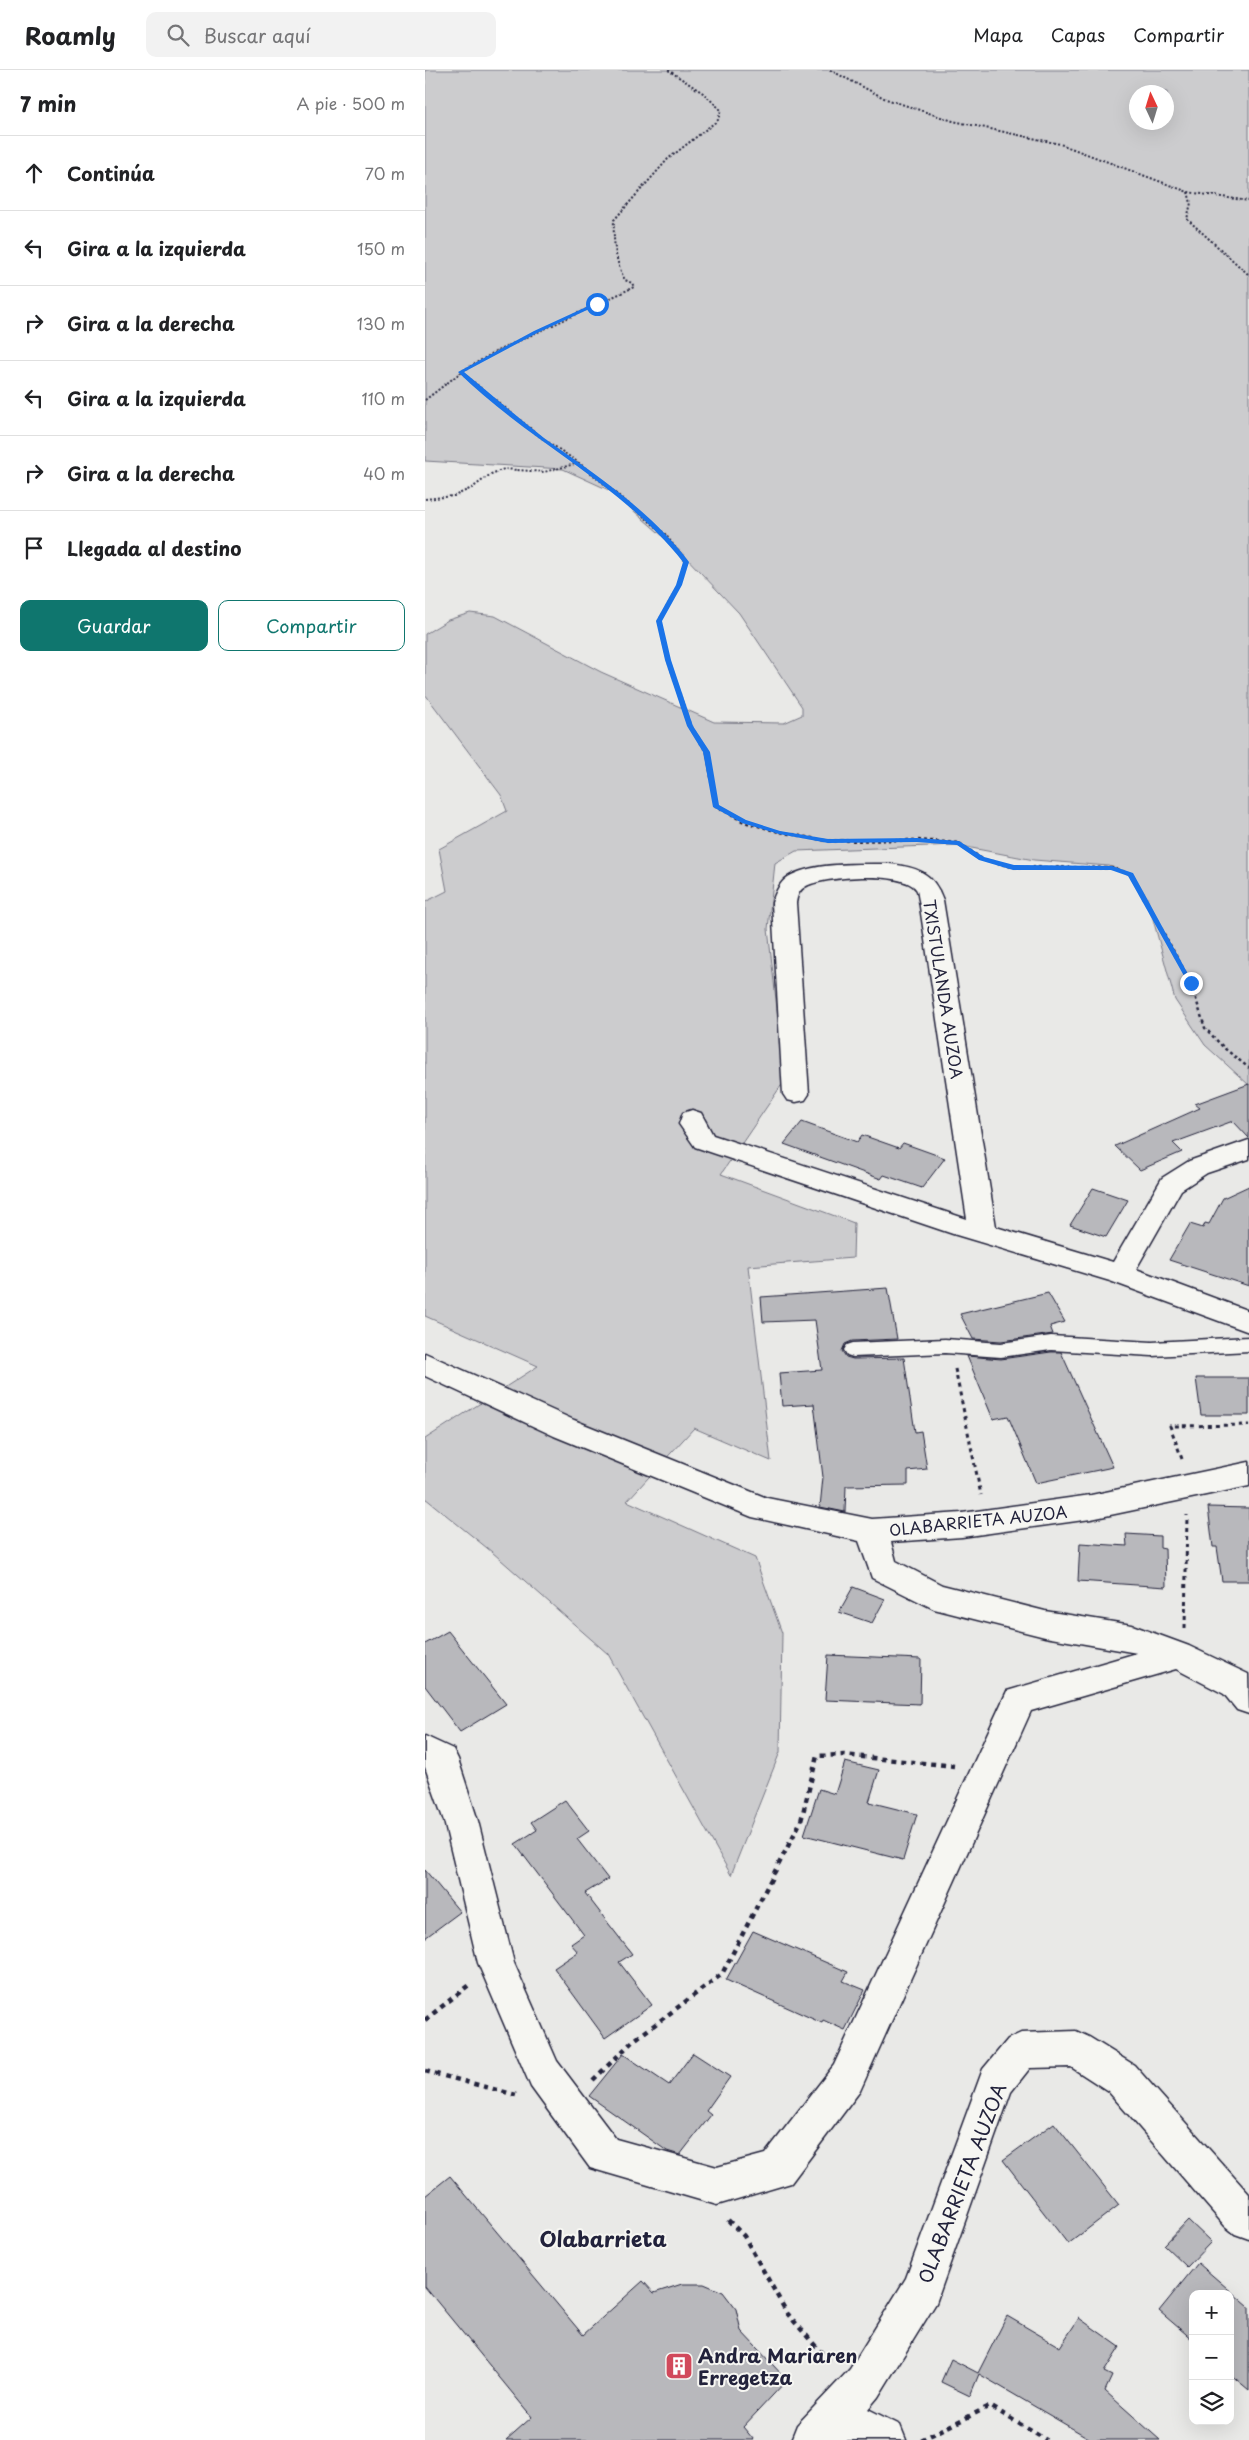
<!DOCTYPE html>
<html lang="es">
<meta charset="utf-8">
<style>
:root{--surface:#fff;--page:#f2f2f2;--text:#202124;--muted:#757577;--line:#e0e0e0;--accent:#0f766e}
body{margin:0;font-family:"Playpen Sans",sans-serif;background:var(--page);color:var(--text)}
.controls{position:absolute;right:15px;bottom:15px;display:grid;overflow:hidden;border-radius:10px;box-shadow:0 5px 20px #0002}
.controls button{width:45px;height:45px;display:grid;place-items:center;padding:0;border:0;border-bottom:1px solid var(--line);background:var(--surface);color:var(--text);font:25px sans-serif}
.compass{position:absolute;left:704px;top:15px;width:45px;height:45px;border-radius:50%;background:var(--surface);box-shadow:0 5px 20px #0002;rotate:356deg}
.stop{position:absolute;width:15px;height:15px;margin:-11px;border:4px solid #1a73e8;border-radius:50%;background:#fff}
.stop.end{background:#1a73e8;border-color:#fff;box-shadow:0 1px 5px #0008}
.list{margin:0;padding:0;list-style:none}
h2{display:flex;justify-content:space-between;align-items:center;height:65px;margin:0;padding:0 20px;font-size:21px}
h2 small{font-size:16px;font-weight:400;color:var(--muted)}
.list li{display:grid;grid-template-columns:32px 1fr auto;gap:15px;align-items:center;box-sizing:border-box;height:75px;padding:0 20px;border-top:1px solid var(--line)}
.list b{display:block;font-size:19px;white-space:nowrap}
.list em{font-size:16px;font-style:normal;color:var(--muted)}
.actions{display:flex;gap:10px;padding:15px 20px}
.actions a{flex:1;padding:11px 0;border:1px solid var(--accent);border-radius:10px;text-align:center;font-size:18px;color:var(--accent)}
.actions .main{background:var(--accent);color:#fff}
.icon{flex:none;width:28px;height:28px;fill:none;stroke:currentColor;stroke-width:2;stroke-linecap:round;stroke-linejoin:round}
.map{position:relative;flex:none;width:824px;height:2370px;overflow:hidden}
header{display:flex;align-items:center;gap:30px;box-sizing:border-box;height:70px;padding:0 25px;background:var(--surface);border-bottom:1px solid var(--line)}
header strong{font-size:24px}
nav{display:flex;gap:28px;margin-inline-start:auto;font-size:18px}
.search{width:350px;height:45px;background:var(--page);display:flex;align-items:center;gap:12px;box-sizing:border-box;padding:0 18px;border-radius:10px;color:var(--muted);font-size:19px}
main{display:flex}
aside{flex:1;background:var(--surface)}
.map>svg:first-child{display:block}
.green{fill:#ccccce;stroke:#777784;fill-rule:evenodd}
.building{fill:#b8b8bc;stroke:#22223b}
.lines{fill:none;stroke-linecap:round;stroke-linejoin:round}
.service-casing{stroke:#22223b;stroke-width:3}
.minor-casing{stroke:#22223b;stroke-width:3}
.path-far3{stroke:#22223b;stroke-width:2;stroke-dasharray:2 2;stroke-linecap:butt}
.path-far2{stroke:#22223b;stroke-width:2.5;stroke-dasharray:3 3;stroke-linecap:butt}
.path-far1{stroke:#22223b;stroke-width:3;stroke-dasharray:4 4;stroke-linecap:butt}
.path{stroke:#22223b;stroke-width:4.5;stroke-dasharray:5 5;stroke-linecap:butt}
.service{fill:#f6f6f2;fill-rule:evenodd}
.minor{fill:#f6f6f2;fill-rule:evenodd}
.route{fill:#1a73e8}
.labels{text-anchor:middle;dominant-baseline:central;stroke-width:4;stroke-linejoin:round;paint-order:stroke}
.street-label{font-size:16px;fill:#22223b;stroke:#f6f6f2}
.near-street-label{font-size:19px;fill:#22223b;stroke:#f6f6f2}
.near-poi-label{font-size:19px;font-weight:bold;fill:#22223b;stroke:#f6f6f2;text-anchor:start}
.near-neighbourhood-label{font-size:21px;font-weight:bold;fill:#22223b;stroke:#f6f6f2}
</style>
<header>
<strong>Roamly</strong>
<div class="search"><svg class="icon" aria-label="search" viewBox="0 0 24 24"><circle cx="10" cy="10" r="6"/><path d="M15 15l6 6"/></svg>Buscar aquí</div>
<nav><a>Mapa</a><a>Capas</a><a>Compartir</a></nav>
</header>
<main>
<aside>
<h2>7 min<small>A pie · 500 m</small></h2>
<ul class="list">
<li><svg class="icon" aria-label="ahead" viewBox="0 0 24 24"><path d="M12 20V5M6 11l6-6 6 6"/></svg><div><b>Continúa</b></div><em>70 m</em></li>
<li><svg class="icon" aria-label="left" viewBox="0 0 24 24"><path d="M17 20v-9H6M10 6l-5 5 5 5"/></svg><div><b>Gira a la izquierda</b></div><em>150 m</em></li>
<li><svg class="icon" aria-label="right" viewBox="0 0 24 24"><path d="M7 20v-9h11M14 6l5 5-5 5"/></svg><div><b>Gira a la derecha</b></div><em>130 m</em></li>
<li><svg class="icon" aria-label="left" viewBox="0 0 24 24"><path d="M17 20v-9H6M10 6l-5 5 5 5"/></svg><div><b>Gira a la izquierda</b></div><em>110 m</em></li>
<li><svg class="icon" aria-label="right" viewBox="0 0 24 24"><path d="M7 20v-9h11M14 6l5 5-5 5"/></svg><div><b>Gira a la derecha</b></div><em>40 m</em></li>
<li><svg class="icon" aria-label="arrive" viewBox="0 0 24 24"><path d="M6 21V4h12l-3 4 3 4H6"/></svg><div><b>Llegada al destino</b></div></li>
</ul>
<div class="actions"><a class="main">Guardar</a><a>Compartir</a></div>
</aside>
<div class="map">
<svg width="824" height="2370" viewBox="0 0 824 2370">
<rect width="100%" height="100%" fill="#e9e9e7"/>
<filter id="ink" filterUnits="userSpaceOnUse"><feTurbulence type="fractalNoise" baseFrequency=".02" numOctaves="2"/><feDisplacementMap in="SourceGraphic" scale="10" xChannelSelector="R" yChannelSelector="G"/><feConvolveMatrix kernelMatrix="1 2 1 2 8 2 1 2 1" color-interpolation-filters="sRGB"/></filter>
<g filter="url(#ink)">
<!-- green -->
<path class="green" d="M0,0H824V1015L780,975L750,930L722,827L706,804L683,796L609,790L531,775L371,781L350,793L343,859L360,1010L296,1104L429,1153L428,1188L323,1196L346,1391L269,1358L202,1431L330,1488L357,1563L355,1682L306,1805L183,1584L67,1482L0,1428V1369L113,1296L0,1246V832L22,821L14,779L82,741L76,725L0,624V564L23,550L45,543L70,546L176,602L289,652L359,653L377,645V637L314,543L256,482L186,421L138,399L0,391ZM712,22H742V52H712Z"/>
<!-- building -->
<path class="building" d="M824,1014V1068L808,1051L748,1073L757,1082L715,1100L690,1076L775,1038L770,1034Z
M377,1052L432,1072L437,1065L474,1078L478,1073L520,1088L497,1118L459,1105L456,1109L359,1074Z
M824,1116V1216L744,1190L765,1154L778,1158L780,1153L784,1154L798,1128Z
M668,1118L703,1130L681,1167L645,1155Z
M463,1218L472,1269L427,1271L420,1274L417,1281L421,1287L428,1289L479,1288L490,1362L496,1361L502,1399L483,1401V1415L421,1416L420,1442L395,1437L398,1407L389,1334L357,1336L354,1303L397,1300L390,1250L338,1252L336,1227Z
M623,1223L640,1252L625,1256L628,1264L576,1271L548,1269L535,1244Z
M626,1282H636L688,1397L611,1413L583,1346L568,1349L542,1286L576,1289Z
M771,1308H824V1345H776Z
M783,1437L824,1438V1511H797L792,1477H788Z
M701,1464L735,1466V1478L740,1479L741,1517L653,1511L655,1473L702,1476Z
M428,1517L460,1529L447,1553L414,1542Z
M23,1561L81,1634L35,1662L0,1616V1574Z
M403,1585L496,1589L495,1634L400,1630Z
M420,1692L454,1700L444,1732L492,1744L478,1790L379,1765L394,1719L410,1724Z
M140,1730L164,1761L152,1769L183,1809L160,1823L207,1884L194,1892L227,1935L180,1968L129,1898L153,1882L146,1874L159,1865L90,1774L112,1760L106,1752Z
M0,1800L35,1842L0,1868Z
M328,1861L423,1902L418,1911L440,1920L420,1960L398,1950L397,1953L301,1910Z
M268,1983L305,2007L281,2041L286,2045L255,2085L242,2081L164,2026L198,1984L244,2015Z
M629,2053L694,2135L643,2174L578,2090Z
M25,2106L158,2265L218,2211L229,2223L257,2214H279L298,2222L311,2239L316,2261L362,2310L318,2357L329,2370H81L107,2347L0,2217V2126Z
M763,2150L786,2172L762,2197L739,2175Z
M773,2193L824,2237V2320L805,2304V2224H768V2270L734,2241Z
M582,2246L635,2277L654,2248L695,2277L679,2302L687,2306L680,2321L735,2370H667L554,2304L545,2326L516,2312L526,2289L553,2303Z"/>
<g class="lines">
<defs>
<path id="service" d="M626,1266L727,1272L824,1267V1281L727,1286L626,1280L576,1287L520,1283L428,1287L422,1285L419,1280L422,1275L428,1273L520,1269L576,1273Z"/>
<path id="minor" d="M464,794C492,797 508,802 518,830L571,1157L688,1192L737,1108L764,1091L824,1070V1089L782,1103L756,1120L711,1199L824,1241V1262L685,1211L528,1164L270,1077L254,1054L258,1043L267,1040L276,1043L288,1065L542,1149L494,830C493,827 493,821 491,819C478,801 397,806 380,817C374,820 372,826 371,833L384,1024L380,1030L371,1032L362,1030L358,1024L347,833C350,823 355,812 363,807C387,792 436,794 464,794Z
M0,1283L149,1350L342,1428L447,1449L537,1443L666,1425L824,1392V1416L666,1449L537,1467L466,1472L471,1491L517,1515L620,1541L707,1555L764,1576L823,1604L824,1644L812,1640L799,1624L751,1599L606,1641L435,2021L366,2113L292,2135L165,2098L106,2017L53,1893L19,1751L0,1697V1666L28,1679L33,1689L53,1751L89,1893L132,1991L191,2069L292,2097L340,2084L409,1995L582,1621L712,1583L620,1567L509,1539L447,1508L434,1471L327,1447L129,1366L0,1306Z
M651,1961L664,1967L709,1995L824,2124V2169L810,2164L800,2156L683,2021L646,1997L605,1998L586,2022L511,2233L453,2327L443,2339L475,2355L481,2370H366L372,2355L425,2299L481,2208L558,1999L583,1969L596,1963Z"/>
</defs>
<!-- service casing -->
<use href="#service" class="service-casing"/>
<!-- minor casing -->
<use href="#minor" class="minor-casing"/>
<!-- path-far3 -->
<path class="path-far3" d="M405,0L461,29L528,51L635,74L763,122L824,131
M763,122L766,133L762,149L824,205
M36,302L117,368L154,393L240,464L261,492L254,515L234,551L243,590L262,646
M0,330L39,300L70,282L209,217L207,213L200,210C190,191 188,171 189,150L243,89L293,50L296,40L278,23L243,0
M0,429L29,426L47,418L66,404L79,399L119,402L154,393"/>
<!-- path-far2 -->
<path class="path-far2" d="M261,645L265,656L282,682L291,736L319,752L354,762L403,771L493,770L534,773L557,789L588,797L687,798L706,804L766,913L780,958L799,978L824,998"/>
<!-- path-far1 -->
<path class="path-far1" d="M530,1299L556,1425
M757,1389L745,1356L824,1355
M760,1558L762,1445"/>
<!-- path -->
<path class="path" d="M0,1950L45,1914
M0,2001L91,2025
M168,2010L208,1971L297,1904L376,1751L392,1686L419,1685L529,1696
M303,2150L319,2166L362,2243L406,2294
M496,2370L565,2336L621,2370"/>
<!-- service -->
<use href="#service" class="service"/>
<!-- minor -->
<use href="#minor" class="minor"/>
</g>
</g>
<!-- route -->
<path class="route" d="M170,233L175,234L112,263L39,302C66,324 92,347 119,368C171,405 226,441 264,492L257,515L237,551L246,590L268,656L285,682L294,735L321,750L355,761L403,769L492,768L534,771L559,787L589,795L687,796L708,803L769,915L763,913L703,806L686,800H588L554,790L532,775L492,772L403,773L354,764L317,753L288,737L278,682L262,656L240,590L231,551L251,515L258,492C197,414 103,371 33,302L109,261Z"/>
<!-- icons -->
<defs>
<symbol id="building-square" viewBox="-11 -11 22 22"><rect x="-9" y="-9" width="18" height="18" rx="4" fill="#d1495b" stroke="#f6f6f2"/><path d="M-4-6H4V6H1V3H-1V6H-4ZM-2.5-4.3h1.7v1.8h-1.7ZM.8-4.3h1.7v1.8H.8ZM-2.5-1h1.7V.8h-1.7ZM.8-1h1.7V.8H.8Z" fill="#fff"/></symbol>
</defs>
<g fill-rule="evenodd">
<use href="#building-square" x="238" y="2280" width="32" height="32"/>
</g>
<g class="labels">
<!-- street labels -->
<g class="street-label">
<text transform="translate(519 919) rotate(81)">TXISTULANDA AUZOA</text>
<text transform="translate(553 1450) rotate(-6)">OLABARRIETA AUZOA</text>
</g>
<!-- near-street labels -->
<g class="near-street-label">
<text transform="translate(536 2113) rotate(-69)">OLABARRIETA AUZOA</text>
</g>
<!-- near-poi labels -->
<g class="near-poi-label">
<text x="273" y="2285">Andra Mariaren<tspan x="273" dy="22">Erregetza</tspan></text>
</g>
<!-- near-neighbourhood labels -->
<g class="near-neighbourhood-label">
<text x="178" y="2168">Olabarrieta</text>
</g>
</g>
</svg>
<div class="controls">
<button>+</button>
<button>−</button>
<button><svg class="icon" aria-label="layers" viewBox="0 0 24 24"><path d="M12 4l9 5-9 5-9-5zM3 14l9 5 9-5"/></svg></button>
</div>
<svg class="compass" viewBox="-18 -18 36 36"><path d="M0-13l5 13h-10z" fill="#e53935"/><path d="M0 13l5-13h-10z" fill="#757577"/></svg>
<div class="stop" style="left:172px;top:234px"></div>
<div class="stop end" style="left:766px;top:913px"></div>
</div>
</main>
